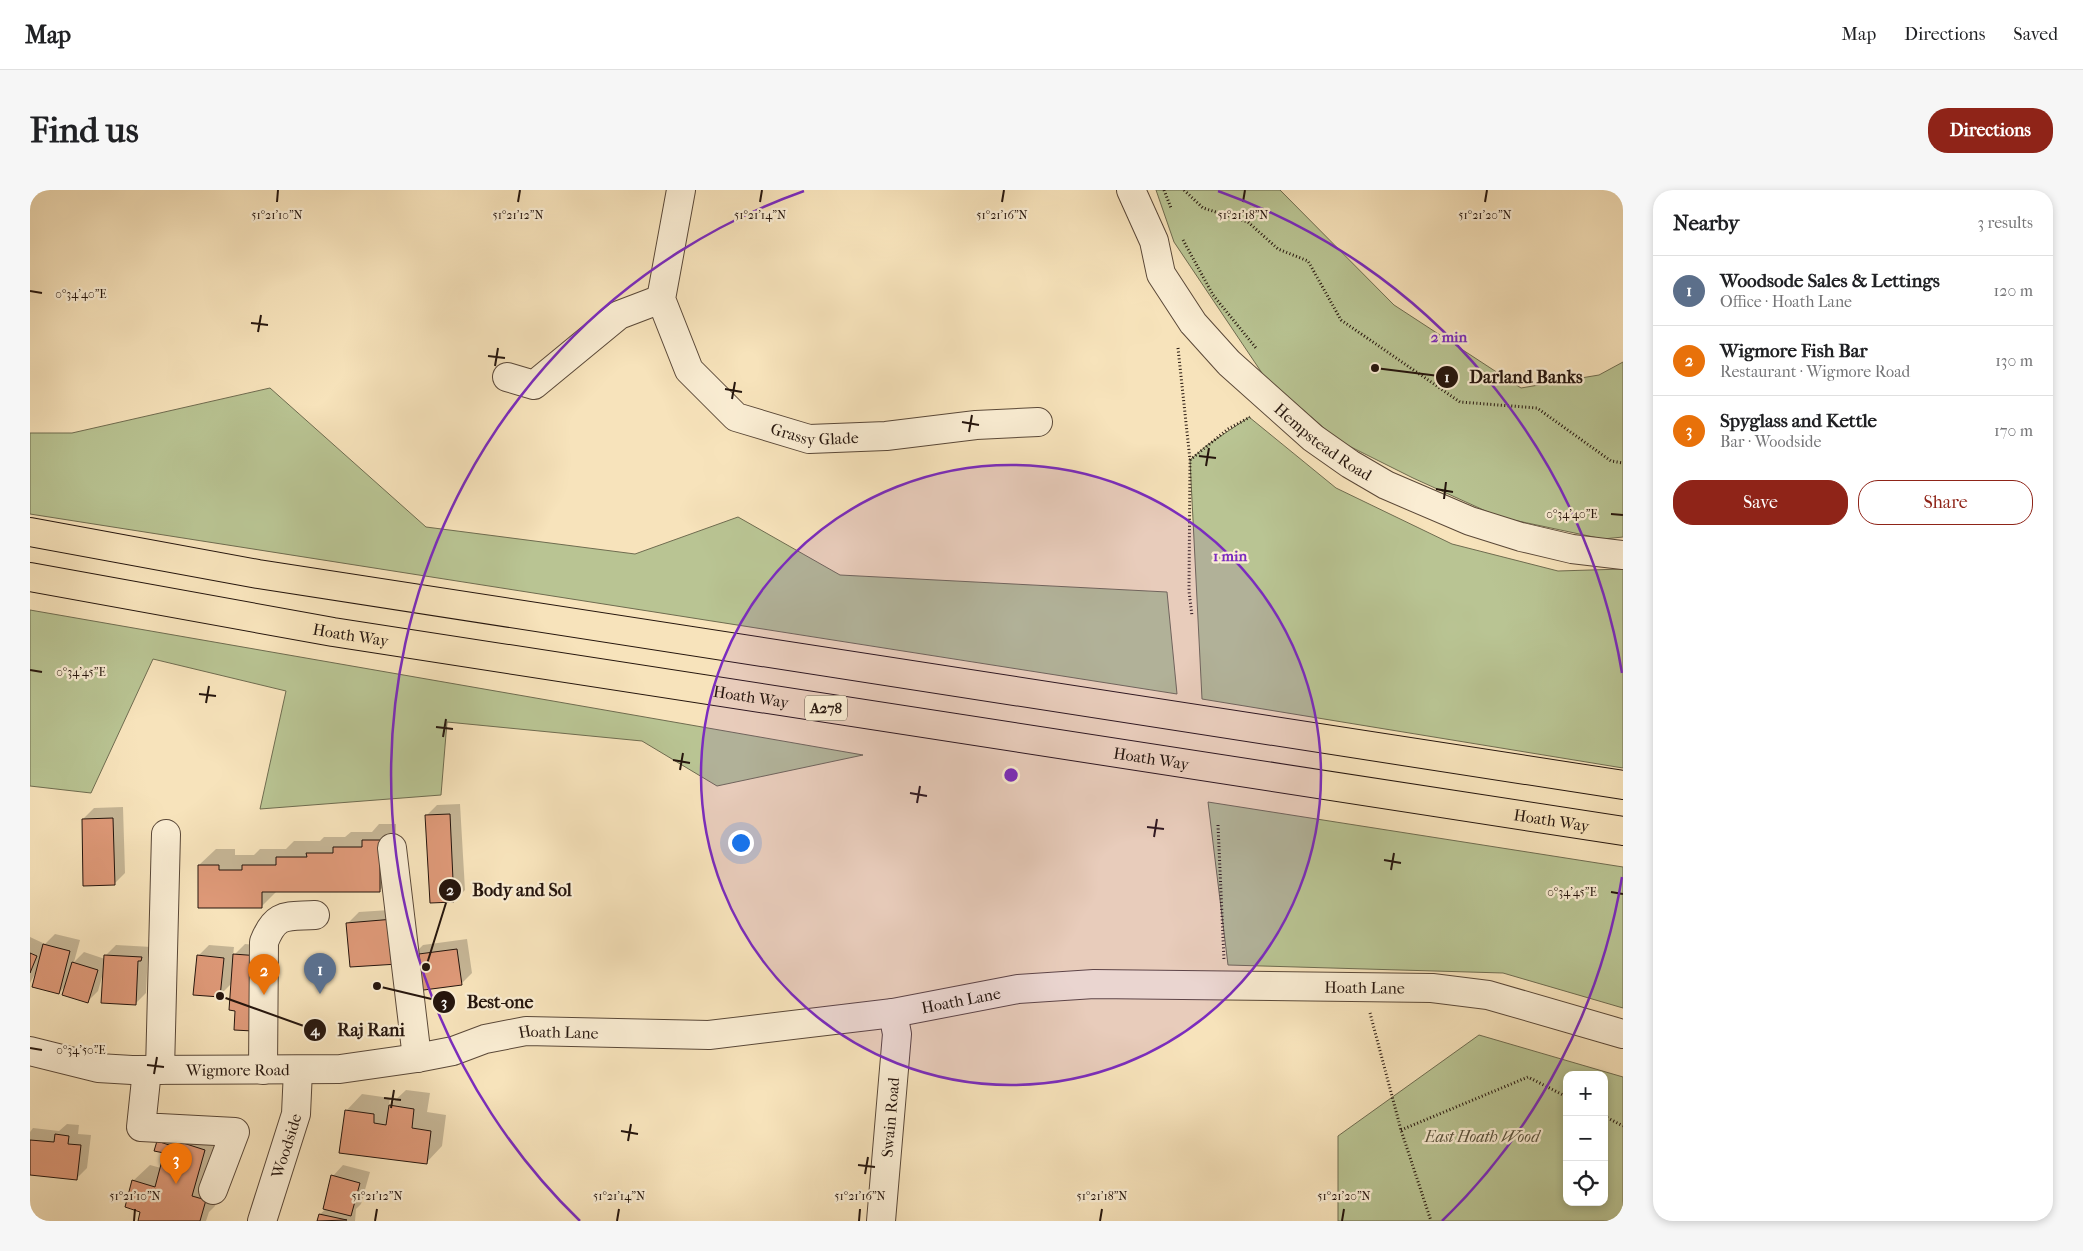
<!DOCTYPE html>
<meta charset="utf-8">
<style>
:root{--surface:#fff;--page:#f6f6f6;--text:#202124;--muted:#757577;--line:#e0e0e0;--accent:#8f2418}
body{margin:0;font-family:"IM FELL French Canon",serif;background:var(--page);color:var(--text)}
.controls{position:absolute;right:15px;bottom:15px;display:grid;overflow:hidden;border-radius:10px;box-shadow:0 2px 8px #0003}
.controls button{width:45px;height:45px;display:grid;place-items:center;padding:0;border:0;border-bottom:1px solid var(--line);background:var(--surface);color:var(--text);font:25px sans-serif}
.you{position:absolute;left:710px;top:652px;width:18px;height:18px;margin:-12px;border:4px solid #fff;border-radius:50%;background:#1a73e8;box-shadow:0 0 0 8px #1a73e833}
.badge{display:grid;place-items:center;width:32px;height:32px;border-radius:50%;background:var(--accent);color:#fff;font-size:16px;font-weight:700}
.pin{position:absolute;translate:-50% -41px;filter:drop-shadow(0 1px 2px #0008)}
.pin::after{content:'';position:absolute;top:26px;width:18px;height:15px;background:inherit;clip-path:polygon(0 0,100% 0,50% 100%)}
.list{margin:0;padding:0;list-style:none}
h2{display:flex;justify-content:space-between;align-items:center;height:65px;margin:0;padding:0 20px;font-size:21px}
h2 small{font-size:16px;font-weight:400;color:var(--muted)}
.list li{display:grid;grid-template-columns:32px 1fr auto;gap:15px;align-items:center;box-sizing:border-box;height:70px;padding:0 20px;border-top:1px solid var(--line)}
.list b{display:block;font-size:19px;white-space:nowrap}
.list p{margin:0;font-size:16px;white-space:nowrap;color:var(--muted)}
.list em{font-size:16px;font-style:normal;color:var(--muted)}
.actions{display:flex;gap:10px;padding:15px 20px}
.actions a{flex:1;padding:11px 0;border:1px solid var(--accent);border-radius:20px;text-align:center;font-size:18px;color:var(--accent)}
.actions .main{background:var(--accent);color:#fff}
.icon{flex:none;width:28px;height:28px;fill:none;stroke:currentColor;stroke-width:2;stroke-linecap:round;stroke-linejoin:round}
.map{position:relative;flex:none;width:1593px;height:1031px;overflow:hidden;border-radius:20px}
header{display:flex;align-items:center;gap:30px;box-sizing:border-box;height:70px;padding:0 25px;background:var(--surface);border-bottom:1px solid var(--line)}
header strong{font-size:24px}
nav{display:flex;gap:28px;margin-inline-start:auto;font-size:18px}
.intro{display:flex;align-items:center;justify-content:space-between;box-sizing:border-box;height:120px;padding:0 30px}
h1{margin:0;font-size:35px}
.button{padding:12px 22px;border-radius:20px;background:var(--accent);color:#fff;font-size:18px;font-weight:700}
main{display:flex;gap:30px;padding:0 30px}
aside{flex:1;background:var(--surface);border-radius:20px;box-shadow:0 2px 8px #0003}
.map>svg:first-child{display:block}
.green{fill:#b9c493;stroke:#6f6c50;fill-rule:evenodd}
.shadow{fill:#0003}
.building{fill:#de9978;stroke:#25150d}
.lines{fill:none;stroke-linecap:round;stroke-linejoin:round}
.minor-casing{stroke:#5a4838;stroke-width:30}
.major-casing{stroke:#25150d;stroke-width:30}
.path{stroke:#25150d;stroke-width:3;stroke-dasharray:1 2.5;stroke-linecap:butt}
.minor{stroke:#faedd3;stroke-width:28}
.major{stroke:#f7e3bb;stroke-width:28}
.ticks{fill:none;stroke:#25150d;stroke-width:2}
.ring{fill:none;stroke:#7b2cbf;stroke-width:2.5}
.labels{text-anchor:middle;dominant-baseline:central;stroke-width:4.5;stroke-linejoin:round;paint-order:stroke}
.shield{fill:#faedd3;stroke:#655648;stroke-width:1}
.shield-label{font-size:15px;font-weight:bold;fill:#25150d}
.street-label{font-size:16px;fill:#25150d;stroke:#faedd3}
.park-label{font-size:16px;font-style:italic;fill:#59523c;stroke:#faedd3}
.ticks-label{font-size:12px;text-anchor:middle;fill:#25150d;stroke:#faedd3;stroke-width:4.5;stroke-linejoin:round;paint-order:stroke}
.centre{fill:#7b2cbf;stroke:#faedd3;stroke-width:2.5}
.ring-label{font-size:15px;text-anchor:middle;font-weight:bold;fill:#7b2cbf;stroke:#faedd3;stroke-width:4.5;stroke-linejoin:round;paint-order:stroke}
.leader{fill:none;stroke:#25150d;stroke-width:2}
.callout-dot{fill:#25150d;stroke:#faedd3;stroke-width:2}
.mark-label{font-size:15px;text-anchor:middle;font-weight:bold;fill:#fff}
.callout-label{font-size:18px;text-anchor:middle;font-weight:bold;fill:#25150d;stroke:#faedd3;stroke-width:4.5;stroke-linejoin:round;paint-order:stroke}
</style>
<header>
<strong>Map</strong>
<nav><a>Map</a><a>Directions</a><a>Saved</a></nav>
</header>
<div class="intro"><h1>Find us</h1><a class="button">Directions</a></div>
<main>
<div class="map">
<svg width="1593" height="1031" viewBox="0 0 1593 1031">
<rect width="100%" height="100%" fill="#f7e3bb"/>
<filter id="stains"><feTurbulence type="fractalNoise" baseFrequency=".004" numOctaves="4"/><feColorMatrix values="0 0 0 0 .2 0 0 0 0 .09 0 0 0 0 .02 0 0 0 .5 -.17"/></filter>
<radialGradient id="worn" r=".72"><stop offset=".6" stop-color="#630" stop-opacity="0"/><stop offset="1" stop-color="#630" stop-opacity=".3"/></radialGradient>
<!-- green -->
<path class="green" d="M1126,0H1250L1364,115L1491,198L1569,185L1593,172V347L1573,349L1469,327L1383,288L1309,251L1234,186L1144,52Z
M240,198L396,337L605,364L708,327L810,385L1137,402L1147,504L0,324V243H42Z
M1219,227L1306,298L1422,354L1528,381L1593,379V578L1172,509L1160,270L1176,256Z
M0,420L833,565L687,596L612,551L417,532L411,605L230,619L256,501L123,469L61,603L0,596Z
M1178,612L1593,677V818L1473,783L1198,775Z
M1449,845L1593,887V1031H1308V946ZM1537,885H1574V1012H1537Z"/>
<!-- shadow -->
<path class="shadow" d="M430,614L435,700L424,711L396,626L407,615Z
M93,617L95,683L84,694L53,629L64,618Z
M349,634H366V684L350,700H248L231,717L169,675L186,659H205V665H224L230,659H256L264,651H290L294,647H315L321,642H342Z
M375,719L378,762L318,733L329,722Z
M25,744L50,750L44,772L54,762L75,769V766L86,755L122,757L118,762L116,803L105,814L72,787L68,801L57,812L36,795L29,803L6,782L0,793V747L15,754Z
M437,749L442,783L431,794L382,766L393,755Z
M215,754L240,756L207,820L202,793L189,806L168,766L179,755L204,757L203,766Z
M376,900L400,903L397,922L416,925L412,956L396,973L316,921L332,904L360,908L359,916Z
M37,934L49,935L48,944L61,945L57,978L46,989L0,983V942L3,938L29,941Z
M191,943L192,994L185,1016L179,1022L176,1031H112L103,991L120,975L131,978L136,963L128,952Z
M313,975L340,982L331,1014L326,1019L325,1031H289L290,1024L296,1019L303,986Z"/>
<!-- building -->
<path class="building" d="M420,624L424,712L400,713L395,625Z
M83,628L85,695L53,696L52,629Z
M332,650H350V702H232V718H168V675H189V680H212V675H246V667H277L276,663H303V657H332Z
M364,729L368,774L320,777L316,733Z
M13,754L40,761L29,804L2,797Z
M427,759L432,795L386,801L381,765Z
M0,763L7,766L0,783Z
M203,764L230,766L223,841L204,840L205,821L199,820Z
M74,765L112,767L111,771H108L106,815L71,813Z
M167,765L194,768L190,807L163,805Z
M42,772L68,780L58,813L32,805Z
M359,915L384,919L382,938L401,941L397,974L309,963L315,920L344,924V933L356,935Z
M25,944L39,946L38,954L51,955L47,990L0,985V950L24,952Z
M127,951L148,958L150,952L175,960L162,1006L176,1010L170,1031H108L110,1022L95,1017L102,990L125,997L134,963L124,961Z
M301,985L330,993L321,1026L293,1019Z
M289,1024L317,1030L287,1031Z"/>
<g class="lines">
<defs>
<g id="minor">
<path id="s1" d="M651,0L631,109L659,180L706,227L779,249L856,246L946,235L1008,232"/>
<path id="s2" d="M1101,0L1124,51L1131,84L1163,133L1199,173L1283,248L1320,274L1356,295L1440,331L1491,347L1542,359L1593,365"/>
<path d="M477,187L504,195L589,125L631,109"/>
<path d="M362,658L387,868"/>
<path id="s3" d="M0,861L68,878L102,880L310,879L387,868L423,861L455,849L496,841L679,845L863,823L988,799L1064,794L1402,798L1458,805L1593,844"/>
<path d="M117,880L111,937L205,942L183,1000"/>
<path d="M130,880L136,644"/>
<path d="M233,880L234,752C246,722 256,727 285,725"/>
<path id="s4" d="M232,1031L266,924L268,880"/>
<path id="s5" d="M851,1031L867,844L863,823"/>
</g>
<g id="major">
<path d="M0,342L228,384L1593,595"/>
<path id="s6" d="M0,387L303,442L1593,641"/>
</g>
</defs>
<!-- minor casing -->
<use href="#minor" class="minor-casing"/>
<!-- major casing -->
<use href="#major" class="major-casing"/>
<!-- path -->
<path class="path" d="M1134,0L1141,18
M1154,0L1173,18L1218,32L1248,59L1278,71L1311,130L1430,212L1507,218L1581,271L1593,273
M1153,50L1183,105L1226,158
M1148,158L1160,270L1159,401L1162,426
M1160,270L1198,239L1220,227
M1188,635L1194,770
M1340,823L1371,940L1401,1031
M1574,926L1593,936
M1371,940L1498,887L1537,907"/>
<!-- minor -->
<use href="#minor" class="minor"/>
<!-- major -->
<use href="#major" class="major"/>
</g>
<!-- ticks -->
<path class="ticks" d="M247,12L248,0M488,12L490,0M730,12L732,0M972,12L974,0M1213,12L1215,0M1455,12L1457,0M0,101L12,103M221,133L238,135M228,142L231,125M458,166L475,168M465,176L468,158M695,199L712,202M702,209L705,192M932,232L949,235M939,242L942,225M1169,266L1186,268M1176,276L1179,258M1406,299L1423,302M1414,309L1416,292M1581,324L1593,325M0,480L12,482M169,504L186,506M176,513L179,496M406,537L423,539M413,547L416,529M643,570L660,573M650,580L653,563M880,603L897,606M887,613L890,596M1117,637L1134,639M1124,647L1127,629M1354,670L1371,673M1361,680L1364,663M1581,702L1593,704M0,858L12,860M117,875L134,877M124,884L127,867M354,908L371,910M361,918L364,900M591,941L608,944M598,951L601,934M828,975L845,977M835,984L838,967M104,1031L105,1019M345,1031L347,1019M587,1031L589,1019M829,1031L830,1019M1070,1031L1072,1019M1312,1031L1314,1019"/>
<!-- distance rings -->
<circle cx="981" cy="585" r="310" fill="#7b2cbf" fill-opacity=".12"/>
<g class="ring">
<circle cx="981" cy="585" r="310"/>
<path d="M1592 687A620 620 0 0 1 1412 1031M550 1031A620 620 0 0 1 774 1M1188 1A620 620 0 0 1 1592 483"/>
</g>
<g class="labels">
<!-- shield labels -->
<rect class="shield" x="775" y="505.5" width="42" height="25" rx="4"/>
<g class="shield-label">
<text x="796" y="518">A278</text>
</g>
<!-- street labels -->
<g class="street-label">
<text stroke="none"><textPath href="#s1" startOffset="335">Grassy Glade</textPath></text>
<text stroke="none"><textPath href="#s2" startOffset="325">Hempstead Road</textPath></text>
<text stroke="none"><textPath href="#s6" startOffset="326">Hoath Way</textPath></text>
<text stroke="none"><textPath href="#s6" startOffset="731">Hoath Way</textPath></text>
<text stroke="none"><textPath href="#s6" startOffset="1136">Hoath Way</textPath></text>
<text stroke="none"><textPath href="#s6" startOffset="1541">Hoath Way</textPath></text>
<text stroke="none"><textPath href="#s3" startOffset="1345">Hoath Lane</textPath></text>
<text stroke="none"><textPath href="#s3" startOffset="940">Hoath Lane</textPath></text>
<text stroke="none"><textPath href="#s3" startOffset="535">Hoath Lane</textPath></text>
<text stroke="none"><textPath href="#s3" startOffset="210">Wigmore Road</textPath></text>
<text stroke="none"><textPath href="#s5" startOffset="104">Swain Road</textPath></text>
<text stroke="none"><textPath href="#s4" startOffset="79">Woodside</textPath></text>
</g>
<!-- park labels -->
<g class="park-label">
<text x="1452" y="946">East Hoath Wood</text>
</g>
</g>
<g class="ticks-label">
<text x="247" y="29">51°21'10"N</text>
<text x="488" y="29">51°21'12"N</text>
<text x="730" y="29">51°21'14"N</text>
<text x="972" y="29">51°21'16"N</text>
<text x="1213" y="29">51°21'18"N</text>
<text x="1455" y="29">51°21'20"N</text>
<text x="51" y="108">0°34'40"E</text>
<text x="1542" y="328">0°34'40"E</text>
<text x="51" y="486">0°34'45"E</text>
<text x="1542" y="706">0°34'45"E</text>
<text x="51" y="864">0°34'50"E</text>
<text x="105" y="1010">51°21'10"N</text>
<text x="347" y="1010">51°21'12"N</text>
<text x="589" y="1010">51°21'14"N</text>
<text x="830" y="1010">51°21'16"N</text>
<text x="1072" y="1010">51°21'18"N</text>
<text x="1314" y="1010">51°21'20"N</text>
</g>
<circle cx="981" cy="585" r="8" class="centre"/>
<g class="ring-label">
<text x="1419" y="152">2 min</text>
<text x="1200" y="371">1 min</text>
</g>
<!-- callouts -->
<path class="leader" d="M1345 178L1417 187M396 777L420 700M347 796L414 812M190 806L285 840"/>
<g class="callout-dot">
<circle cx="1345" cy="178" r="5"/>
<circle cx="396" cy="777" r="5"/>
<circle cx="347" cy="796" r="5"/>
<circle cx="190" cy="806" r="5"/>
<circle cx="1417" cy="187" r="12"/>
<circle cx="420" cy="700" r="12"/>
<circle cx="414" cy="812" r="12"/>
<circle cx="285" cy="840" r="12"/>
</g>
<g class="mark-label">
<text x="1417" y="192">1</text>
<text x="420" y="705">2</text>
<text x="414" y="817">3</text>
<text x="285" y="845">4</text>
</g>
<g class="callout-label">
<text x="1496" y="193">Darland Banks</text>
<text x="492" y="706">Body and Sol</text>
<text x="470" y="818">Best-one</text>
<text x="341" y="846">Raj Rani</text>
</g>
<rect width="100%" height="100%" filter="url(#stains)"/>
<rect width="100%" height="100%" fill="url(#worn)"/>
</svg>
<div class="controls">
<button>+</button>
<button>−</button>
<button><svg class="icon" aria-label="locate" viewBox="0 0 24 24"><circle cx="12" cy="12" r="6"/><path d="M12 2v4M12 18v4M2 12h4M18 12h4"/></svg></button>
</div>
<div class="you"></div>
<div class="pin badge" style="left:290px;top:804px;background:#5c6f8a">1</div>
<div class="pin badge" style="left:234px;top:805px;background:#e8710a">2</div>
<div class="pin badge" style="left:146px;top:994px;background:#e8710a">3</div>
</div>
<aside>
<h2>Nearby<small>3 results</small></h2>
<ul class="list">
<li><span class="badge" style="background:#5c6f8a">1</span><div><b>Woodsode Sales &amp; Lettings</b><p>Office · Hoath Lane</p></div><em>120 m</em></li>
<li><span class="badge" style="background:#e8710a">2</span><div><b>Wigmore Fish Bar</b><p>Restaurant · Wigmore Road</p></div><em>130 m</em></li>
<li><span class="badge" style="background:#e8710a">3</span><div><b>Spyglass and Kettle</b><p>Bar · Woodside</p></div><em>170 m</em></li>
</ul>
<div class="actions"><a class="main">Save</a><a>Share</a></div>
</aside>
</main>
